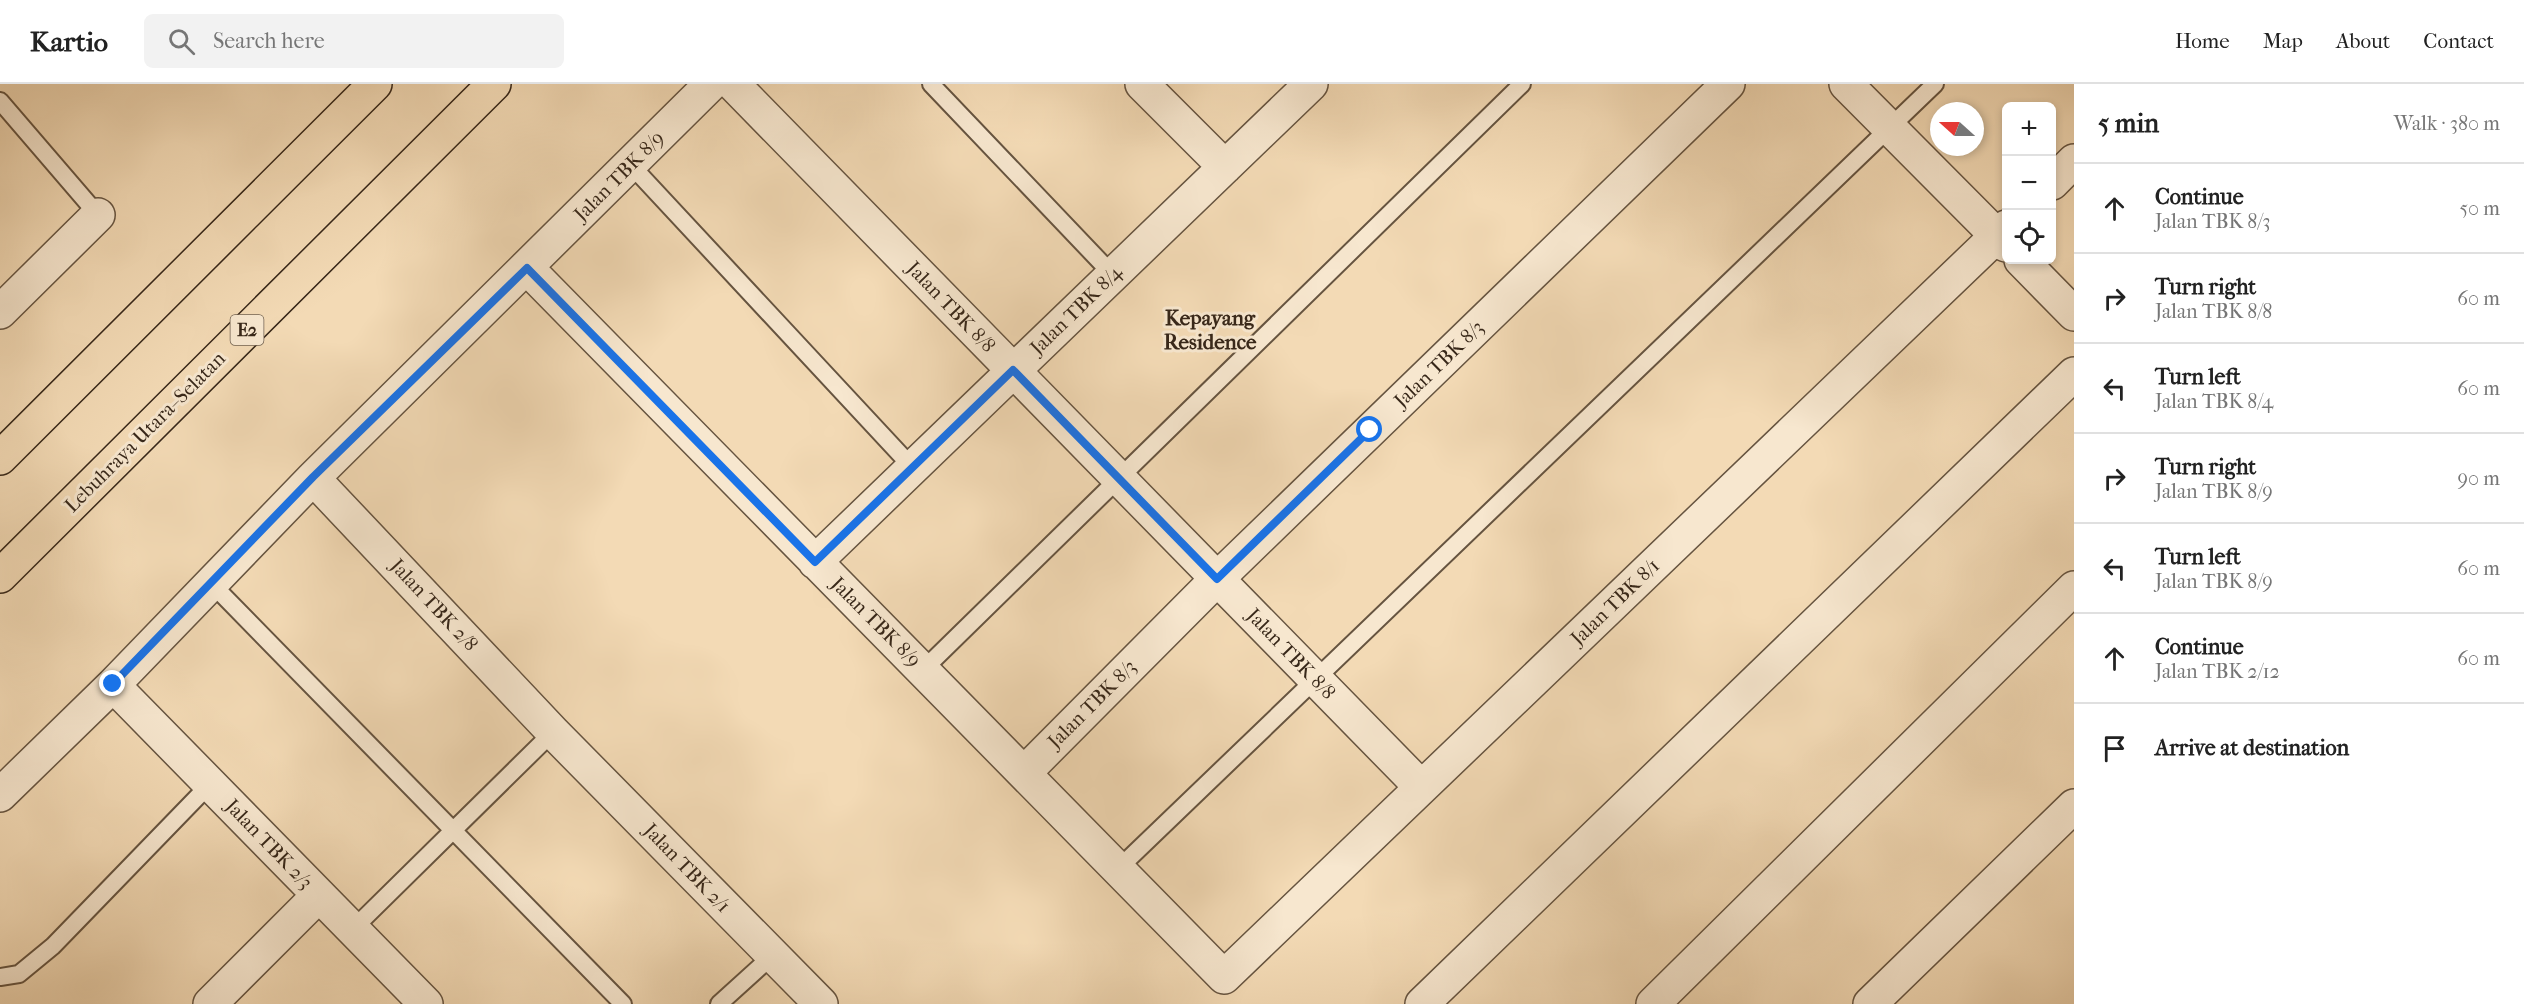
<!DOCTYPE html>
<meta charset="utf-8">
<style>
:root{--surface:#fff;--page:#f2f2f2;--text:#222;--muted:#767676;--line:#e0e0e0}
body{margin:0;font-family:"IM FELL French Canon",serif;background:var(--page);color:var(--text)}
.controls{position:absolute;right:18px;top:18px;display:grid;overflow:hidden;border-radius:9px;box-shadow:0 3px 9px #0003}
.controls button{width:54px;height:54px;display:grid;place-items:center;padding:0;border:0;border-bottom:2px solid var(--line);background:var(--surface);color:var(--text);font:30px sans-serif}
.compass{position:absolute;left:1930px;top:18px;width:54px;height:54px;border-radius:50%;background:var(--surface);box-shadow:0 3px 9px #0003;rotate:291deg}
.stop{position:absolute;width:18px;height:18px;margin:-14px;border:4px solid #1a73e8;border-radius:50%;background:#fff}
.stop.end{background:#1a73e8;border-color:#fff;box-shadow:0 2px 6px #0008}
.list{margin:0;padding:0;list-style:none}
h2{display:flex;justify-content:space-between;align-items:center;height:78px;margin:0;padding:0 24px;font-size:26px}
h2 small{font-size:20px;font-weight:400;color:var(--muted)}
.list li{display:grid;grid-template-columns:39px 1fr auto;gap:18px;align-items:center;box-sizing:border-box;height:90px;padding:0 24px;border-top:2px solid var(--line)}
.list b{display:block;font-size:22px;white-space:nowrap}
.list p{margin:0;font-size:20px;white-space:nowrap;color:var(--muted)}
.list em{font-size:20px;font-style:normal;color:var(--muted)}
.icon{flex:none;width:33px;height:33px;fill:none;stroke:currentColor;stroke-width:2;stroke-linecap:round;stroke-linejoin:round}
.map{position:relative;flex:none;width:2074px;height:920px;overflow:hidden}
header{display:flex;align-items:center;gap:36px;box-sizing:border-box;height:84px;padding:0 30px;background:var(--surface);border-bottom:2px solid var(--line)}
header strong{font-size:28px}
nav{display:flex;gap:33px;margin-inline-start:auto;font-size:21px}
.search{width:420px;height:54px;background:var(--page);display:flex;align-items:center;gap:15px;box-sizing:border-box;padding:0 21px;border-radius:9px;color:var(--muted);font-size:22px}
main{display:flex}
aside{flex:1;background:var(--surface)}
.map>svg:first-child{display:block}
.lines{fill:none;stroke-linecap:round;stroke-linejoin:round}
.lane-casing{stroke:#665440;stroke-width:20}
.street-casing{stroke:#665440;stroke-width:36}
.highway-casing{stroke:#372719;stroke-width:36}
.lane{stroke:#f7e7cf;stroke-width:16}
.street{stroke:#f7e7cf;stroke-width:33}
.highway{stroke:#f3dab5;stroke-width:33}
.route{stroke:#1a73e8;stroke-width:8}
.labels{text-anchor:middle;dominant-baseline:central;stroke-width:6;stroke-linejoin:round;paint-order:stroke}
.shield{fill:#f7e7cf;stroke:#716150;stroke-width:1.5}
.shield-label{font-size:18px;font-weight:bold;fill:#372719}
.street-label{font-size:20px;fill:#372719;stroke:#f7e7cf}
.neighbourhood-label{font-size:21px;font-weight:bold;fill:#372719;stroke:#f7e7cf}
</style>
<header>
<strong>Kartio</strong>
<div class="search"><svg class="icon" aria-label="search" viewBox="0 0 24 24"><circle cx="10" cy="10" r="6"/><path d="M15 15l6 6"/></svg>Search here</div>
<nav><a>Home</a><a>Map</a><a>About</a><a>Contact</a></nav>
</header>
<main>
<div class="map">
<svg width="2074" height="920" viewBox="0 0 2074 920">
<rect width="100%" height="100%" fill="#f3dab5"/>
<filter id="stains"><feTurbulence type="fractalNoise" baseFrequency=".00333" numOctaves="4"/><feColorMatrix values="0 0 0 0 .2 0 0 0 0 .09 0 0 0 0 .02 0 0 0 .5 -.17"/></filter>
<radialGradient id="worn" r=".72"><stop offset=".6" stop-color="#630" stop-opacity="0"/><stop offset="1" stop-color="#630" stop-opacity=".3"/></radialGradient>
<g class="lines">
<defs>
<path id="lane" d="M931,0L1113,191
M0,17L98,131
M630,80L912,383
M211,499L623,920
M923,586L1522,0
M1118,785L1935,0
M353,845L553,648
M0,893L19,890L53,862L210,700
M719,920L773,871"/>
<path id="street" d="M733,0L1421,703
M1142,0L1225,83
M1846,0L2006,161
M2052,99L2074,77
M2021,176L2074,230
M527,184L1224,893L2006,143
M0,228L98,131
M313,394L553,648L821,920
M815,478L1311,0
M113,601L426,920
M1024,689L1217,495L1728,0
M0,711L113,601L313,394L711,0
M210,920L319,811
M1422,920L2074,290
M1653,920L2074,504
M1870,920L2074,722"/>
<path id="highway" d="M0,374L375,0
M0,492L494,0"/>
</defs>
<!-- lane casing -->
<use href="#lane" class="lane-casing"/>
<!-- street casing -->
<use href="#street" class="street-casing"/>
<!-- highway casing -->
<use href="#highway" class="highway-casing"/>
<!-- lane -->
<use href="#lane" class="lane"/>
<!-- street -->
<use href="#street" class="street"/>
<!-- highway -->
<use href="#highway" class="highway"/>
</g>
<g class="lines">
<!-- route -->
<path class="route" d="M113,600L313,393L527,184L815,478L1013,286L1217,495L1370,346"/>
</g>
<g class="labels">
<!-- shield labels -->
<rect class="shield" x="230.5" y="231" width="33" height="30" rx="4.5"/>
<g class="shield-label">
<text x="247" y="246">E2</text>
</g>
<!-- street labels -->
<g class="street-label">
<text transform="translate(619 92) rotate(-45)">Jalan TBK 8/9</text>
<text transform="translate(951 223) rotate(46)">Jalan TBK 8/8</text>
<text transform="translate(1076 226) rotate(-44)">Jalan TBK 8/4</text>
<text transform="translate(1439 280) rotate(-44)">Jalan TBK 8/3</text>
<text transform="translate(145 348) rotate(-45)">Lebuhraya Utara–Selatan</text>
<text transform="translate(1615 518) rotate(-44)">Jalan TBK 8/1</text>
<text transform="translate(434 521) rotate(47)">Jalan TBK 2/8</text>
<text transform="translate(876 538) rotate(45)">Jalan TBK 8/9</text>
<text transform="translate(1291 570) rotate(46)">Jalan TBK 8/8</text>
<text transform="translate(1092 620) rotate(-45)">Jalan TBK 8/3</text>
<text transform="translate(269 760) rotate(46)">Jalan TBK 2/3</text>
<text transform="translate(687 784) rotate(46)">Jalan TBK 2/1</text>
</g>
<!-- neighbourhood labels -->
<g class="neighbourhood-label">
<text x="1210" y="234">Kepayang<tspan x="1210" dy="24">Residence</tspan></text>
</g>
</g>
<rect width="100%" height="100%" filter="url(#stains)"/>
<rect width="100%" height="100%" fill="url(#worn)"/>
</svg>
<div class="controls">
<button>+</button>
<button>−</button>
<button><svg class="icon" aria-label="locate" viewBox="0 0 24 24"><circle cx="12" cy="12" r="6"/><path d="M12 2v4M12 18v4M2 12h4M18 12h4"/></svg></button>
</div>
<svg class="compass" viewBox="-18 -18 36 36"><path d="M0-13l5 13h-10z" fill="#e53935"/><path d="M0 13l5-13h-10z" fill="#767676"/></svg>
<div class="stop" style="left:1370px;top:346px"></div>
<div class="stop end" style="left:113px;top:600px"></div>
</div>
<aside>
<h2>5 min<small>Walk · 380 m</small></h2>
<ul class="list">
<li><svg class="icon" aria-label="ahead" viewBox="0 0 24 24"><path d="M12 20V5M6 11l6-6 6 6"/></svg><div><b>Continue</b><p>Jalan TBK 8/3</p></div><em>50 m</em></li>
<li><svg class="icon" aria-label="right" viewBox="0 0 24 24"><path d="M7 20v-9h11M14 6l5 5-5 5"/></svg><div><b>Turn right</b><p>Jalan TBK 8/8</p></div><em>60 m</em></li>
<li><svg class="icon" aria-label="left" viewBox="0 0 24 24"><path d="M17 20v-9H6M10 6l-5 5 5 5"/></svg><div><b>Turn left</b><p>Jalan TBK 8/4</p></div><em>60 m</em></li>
<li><svg class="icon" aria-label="right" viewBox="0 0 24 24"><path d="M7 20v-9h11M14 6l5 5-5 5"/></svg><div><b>Turn right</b><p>Jalan TBK 8/9</p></div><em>90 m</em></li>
<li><svg class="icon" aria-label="left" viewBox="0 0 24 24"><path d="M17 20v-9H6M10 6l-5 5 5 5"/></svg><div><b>Turn left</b><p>Jalan TBK 8/9</p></div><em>60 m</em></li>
<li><svg class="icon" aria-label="ahead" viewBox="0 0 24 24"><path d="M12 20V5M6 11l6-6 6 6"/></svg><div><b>Continue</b><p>Jalan TBK 2/12</p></div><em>60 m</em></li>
<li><svg class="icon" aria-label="arrive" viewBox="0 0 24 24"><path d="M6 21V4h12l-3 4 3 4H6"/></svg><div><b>Arrive at destination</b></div></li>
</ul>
</aside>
</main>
